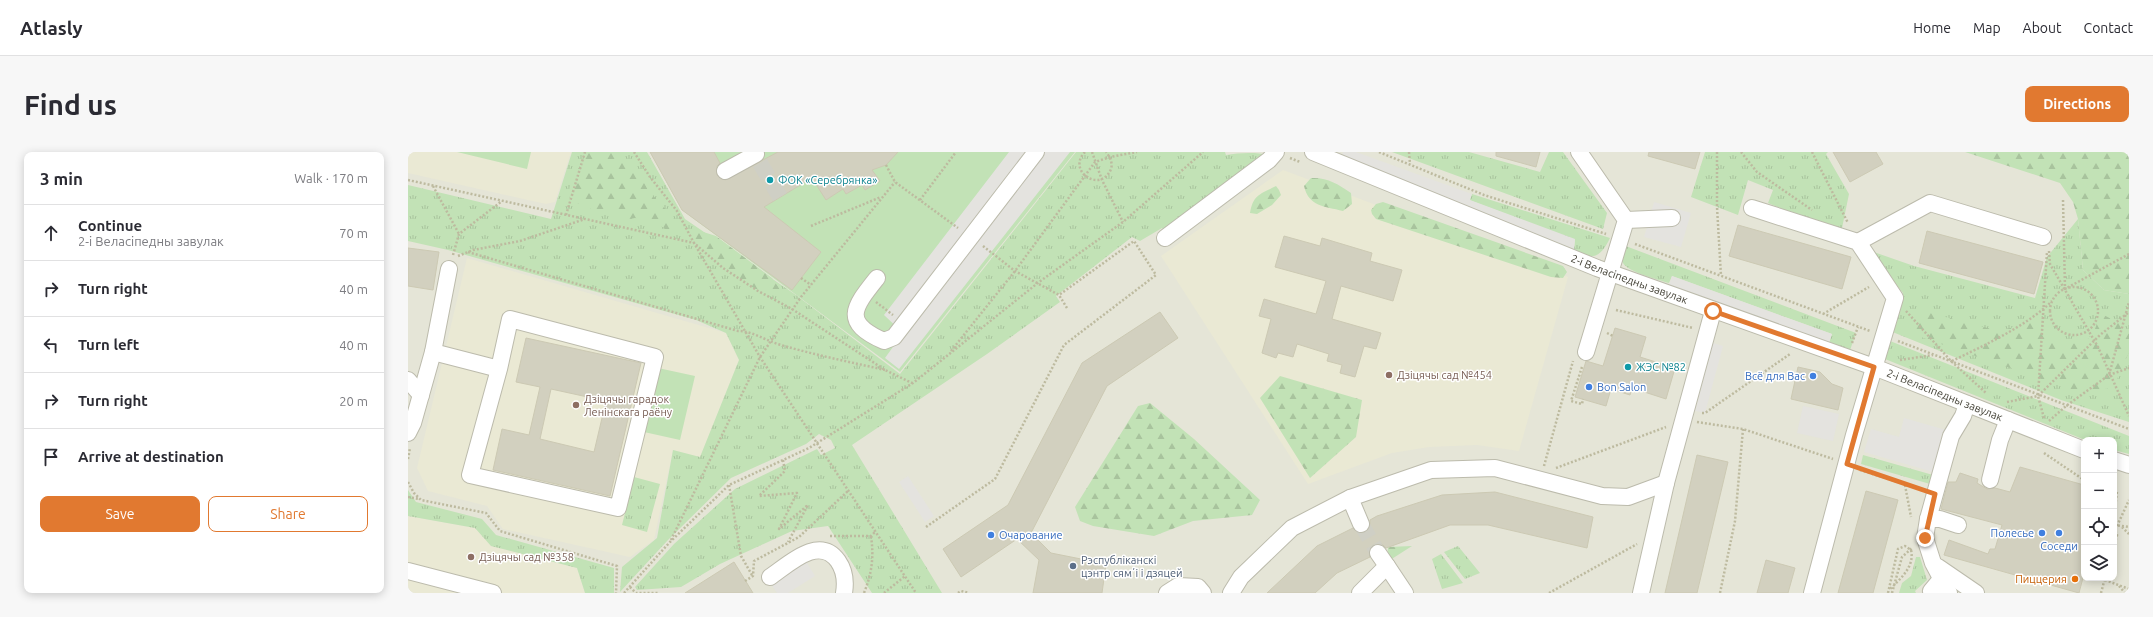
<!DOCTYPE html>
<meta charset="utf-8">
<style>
:root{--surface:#fff;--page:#f7f7f7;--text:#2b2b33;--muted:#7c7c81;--line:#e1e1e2;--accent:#e17930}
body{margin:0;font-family:Ubuntu,sans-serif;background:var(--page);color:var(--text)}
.controls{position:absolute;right:12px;bottom:12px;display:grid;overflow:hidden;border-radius:8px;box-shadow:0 2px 10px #0003}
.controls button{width:36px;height:36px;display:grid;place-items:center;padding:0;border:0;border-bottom:1px solid var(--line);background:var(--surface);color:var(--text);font:20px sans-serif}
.stop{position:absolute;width:12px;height:12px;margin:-9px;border:3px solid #e17930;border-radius:50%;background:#fff}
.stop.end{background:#e17930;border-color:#fff;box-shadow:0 1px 4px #0008}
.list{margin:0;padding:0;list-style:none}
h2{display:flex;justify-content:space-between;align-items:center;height:52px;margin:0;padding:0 16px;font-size:17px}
h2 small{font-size:13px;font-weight:400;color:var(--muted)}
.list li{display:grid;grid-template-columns:26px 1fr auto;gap:12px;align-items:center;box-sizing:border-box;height:56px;padding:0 16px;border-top:1px solid var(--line)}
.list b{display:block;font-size:15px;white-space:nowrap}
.list p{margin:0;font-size:13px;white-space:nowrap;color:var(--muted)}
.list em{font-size:13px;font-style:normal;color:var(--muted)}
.actions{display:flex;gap:8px;padding:12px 16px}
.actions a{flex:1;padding:9px 0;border:1px solid var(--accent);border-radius:8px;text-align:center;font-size:14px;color:var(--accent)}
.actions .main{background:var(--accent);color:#fff}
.icon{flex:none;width:22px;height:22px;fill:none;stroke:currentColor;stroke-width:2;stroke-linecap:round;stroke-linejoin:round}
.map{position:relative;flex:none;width:1721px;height:441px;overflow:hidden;border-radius:8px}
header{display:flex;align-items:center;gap:24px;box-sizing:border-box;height:56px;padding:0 20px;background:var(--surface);border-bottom:1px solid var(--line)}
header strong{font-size:19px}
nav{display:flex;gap:22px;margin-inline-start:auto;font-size:14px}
.intro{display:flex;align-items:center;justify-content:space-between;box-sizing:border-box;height:96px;padding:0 24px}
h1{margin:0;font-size:28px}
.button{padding:10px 18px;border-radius:8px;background:var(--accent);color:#fff;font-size:14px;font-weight:700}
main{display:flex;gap:24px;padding:0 24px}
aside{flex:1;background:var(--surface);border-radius:8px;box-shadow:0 2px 10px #0003}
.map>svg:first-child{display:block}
.residential{fill:#e5e5d7;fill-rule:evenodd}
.education{fill:#eae9d4}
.grass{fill:url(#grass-tufts)}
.forest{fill:url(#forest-firs)}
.pitch{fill:#c2e2b6}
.parking{fill:#e4e3df}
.building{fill:#d2d0bf;stroke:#ccc9b3;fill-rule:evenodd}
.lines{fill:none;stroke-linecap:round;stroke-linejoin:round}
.minor-tunnel{stroke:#cfcfc5;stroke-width:16;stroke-dasharray:16 8;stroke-linecap:butt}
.minor-casing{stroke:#bcbbac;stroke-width:18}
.path{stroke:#bdba9f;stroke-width:2.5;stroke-dasharray:2 2;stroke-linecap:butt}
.minor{stroke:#fff;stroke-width:16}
.route{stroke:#e17930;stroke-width:5}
.culture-dot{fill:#0f9aa8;stroke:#fff;stroke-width:1.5}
.education-dot{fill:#8d6e63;stroke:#fff;stroke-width:1.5}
.shop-dot{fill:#3f7fe0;stroke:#fff;stroke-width:1.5}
.service-dot{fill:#5c6f8a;stroke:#fff;stroke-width:1.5}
.food-dot{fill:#e8710a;stroke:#fff;stroke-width:1.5}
.labels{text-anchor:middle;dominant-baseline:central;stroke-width:3;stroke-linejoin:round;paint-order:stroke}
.culture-label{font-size:11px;fill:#0d838f;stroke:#fff;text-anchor:start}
.street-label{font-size:11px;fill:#454338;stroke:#fff}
.education-label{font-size:11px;fill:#785e54;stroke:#fff;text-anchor:start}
.shop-label{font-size:11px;fill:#366cbe;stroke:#fff;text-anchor:end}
.service-label{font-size:11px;fill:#4e5e75;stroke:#fff;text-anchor:start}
.food-label{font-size:11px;fill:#c56008;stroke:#fff;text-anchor:end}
</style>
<header>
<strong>Atlasly</strong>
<nav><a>Home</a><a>Map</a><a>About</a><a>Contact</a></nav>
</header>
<div class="intro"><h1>Find us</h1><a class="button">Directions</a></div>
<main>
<aside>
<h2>3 min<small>Walk · 170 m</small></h2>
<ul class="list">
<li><svg class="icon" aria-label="ahead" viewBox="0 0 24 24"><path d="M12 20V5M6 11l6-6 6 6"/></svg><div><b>Continue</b><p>2-і Веласіпедны завулак</p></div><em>70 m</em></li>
<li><svg class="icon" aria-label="right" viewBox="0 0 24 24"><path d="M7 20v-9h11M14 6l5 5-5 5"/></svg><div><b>Turn right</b></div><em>40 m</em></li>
<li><svg class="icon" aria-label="left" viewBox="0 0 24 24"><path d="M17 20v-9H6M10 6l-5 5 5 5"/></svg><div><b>Turn left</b></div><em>40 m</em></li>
<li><svg class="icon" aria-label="right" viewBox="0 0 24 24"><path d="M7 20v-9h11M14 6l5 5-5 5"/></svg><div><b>Turn right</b></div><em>20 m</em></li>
<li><svg class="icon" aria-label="arrive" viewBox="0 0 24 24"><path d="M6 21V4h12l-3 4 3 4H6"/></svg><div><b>Arrive at destination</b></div></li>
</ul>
<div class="actions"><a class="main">Save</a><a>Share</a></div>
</aside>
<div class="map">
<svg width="1721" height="441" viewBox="0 0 1721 441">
<defs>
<pattern id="grass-tufts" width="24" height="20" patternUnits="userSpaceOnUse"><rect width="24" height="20" fill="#c2e2b6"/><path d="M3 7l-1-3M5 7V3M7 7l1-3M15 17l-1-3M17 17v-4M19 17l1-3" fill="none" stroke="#a8c39d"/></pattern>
<pattern id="forest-firs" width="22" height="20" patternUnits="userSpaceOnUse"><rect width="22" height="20" fill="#c2e2b6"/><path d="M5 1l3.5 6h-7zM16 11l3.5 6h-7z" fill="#a8c39d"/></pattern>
</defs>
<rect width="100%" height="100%" fill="#f2f2e8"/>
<!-- residential -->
<path class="residential" d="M0,0H1721V441H0ZM1676,288H1706V426H1676Z"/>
<!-- education -->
<path class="education" d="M0,0H163L147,50L138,52L0,21Z
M875,18L1160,125L1111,299L1069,293L1021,295L984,301L900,332L753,104Z
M59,106L318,181L331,208L292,306L265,298L246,388L222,405L95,377L79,354L20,339L9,316Z
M0,364L67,376L83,394L169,416L177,441H0Z"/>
<!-- grass -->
<path class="grass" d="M164,0H239L277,67L388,143L492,222L668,0H817L818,3C830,1 849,0 859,3L757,80L754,76L732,89L724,85L648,144L652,150L579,202L444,293L534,441H464L420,374L384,379L312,412L273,435L229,438L227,435L266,392L327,337L409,297L413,303L427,296L423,288L411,282L398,292L323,326L260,388L212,440L214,415L249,386L265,298L292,305L331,208L318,181L288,168L40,98L0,89V33L143,67Z
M984,0H1061L1132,20L1141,0H1155L1199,61L1195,77Z
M1297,0H1420L1418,2L1441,42L1433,81L1360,51L1365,38L1340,28L1330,63L1283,45Z
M1064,42L1202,86C1193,105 1184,110 1166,97L1167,88L1061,48Z
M1670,67L1675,118L1696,138L1721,142V270L1653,248L1482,179L1495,141L1460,98L1506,114L1627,146L1639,105Z
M1215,93L1448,181L1441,201L1420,194L1424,182L1264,124L1261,131C1251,128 1220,120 1215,111C1212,105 1214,99 1215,93Z
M1482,189L1721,284V302L1706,298V288H1677L1477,207Z
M1455,303L1525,323L1522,332L1453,312Z
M226,325L252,332L239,380L214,373Z
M0,338L8,350L74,367L88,383L206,416V441H177L169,416L83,394L67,376L0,364Z
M1050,394L1072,421L1057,427L1036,400Z
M1033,402L1055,431L1034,437L1024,407Z
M1508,405H1512L1519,428L1507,439L1508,441H1491L1494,431L1503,424Z"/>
<!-- forest -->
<path class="forest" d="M178,0H205L229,16L240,38L271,72L285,84L289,78L308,84L364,126L373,139L372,145C332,139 307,100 276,78L262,80L248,71L238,68L227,66L216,68L206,61L183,57L169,51L161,45C161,22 173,19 178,0Z
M1557,0H1721V142L1696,138L1675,118L1670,67L1665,50L1652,31Z
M903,26C919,25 930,32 943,41L944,52L935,59C916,54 901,55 896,34Z
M868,34L871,38L873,43L864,53L849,62L842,61C845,43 852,42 868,34Z
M975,50L1155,114L1159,120L1155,126L1143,125L968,67L964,62L963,58L968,52Z
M1511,158L1591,179L1632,168C1651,200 1690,201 1690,160L1711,171L1721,182V200L1705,236L1671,240L1510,184L1498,173Z
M872,224L954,248L948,285L902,326L852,246Z
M742,251L786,287L852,348L844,363L785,369L746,384L685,374L672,369L667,355L730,254Z
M1004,394L979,410L980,395Z"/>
<!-- pitch -->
<path class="pitch" d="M49,0H123L119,17Z
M242,0H667L492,220L274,58Z
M250,216L287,224L272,288L236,280Z"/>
<!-- parking -->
<path class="parking" d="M601,0H662L491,217L477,206L495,181L476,163Z
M935,0H948L1064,42L1062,48L1167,87L1166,97L932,9Z
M1246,50L1283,61L1273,95L1236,85Z
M1264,124L1424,182L1418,199L1258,142Z
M1305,191L1315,194L1297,261L1287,259Z
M1395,254L1431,262L1425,289L1389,281Z
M1496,266L1538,278L1525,320L1456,300L1463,277L1491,285Z
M500,324L526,364L517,370L491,330Z
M393,401L407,424L380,441H369L357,423Z"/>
<!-- building -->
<path class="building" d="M242,0H306L312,11L309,14V23L317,28L370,0H490L478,13L464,18L472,29L457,38L454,33L438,42L435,37L418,48L404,26L356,55L413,100L384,138L274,58Z
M1088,0H1132L1128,15L1088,4Z
M1241,0H1292L1287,17L1240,4Z
M1425,0H1468L1475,12L1442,30Z
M1330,73L1443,105L1434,137L1321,104Z
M1519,79L1635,110L1626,142L1511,111Z
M876,84L912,94L914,86L964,101L962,109L994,118L985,149L933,134L924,167L973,181L968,197L956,194L947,225L932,221L934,213L919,209L921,202L889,192L885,205L870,201L868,206L854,201L863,167L851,164L856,147L908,162L918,129L867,115Z
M0,96L31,100L25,138L0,134Z
M752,160L770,186L699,234L623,381L643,401L698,412L694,441H625L631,408L609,387L553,425L535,397L600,353L674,211Z
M1207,176L1238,185L1232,205L1267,216L1258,247L1224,236L1222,243L1203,237L1198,254L1167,245L1178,209L1195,214Z
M118,186L233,211L202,344L85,318L94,277L121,283L132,235L108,230ZM143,237L198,249L186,300L132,287Z
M1390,215L1412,220L1424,232L1435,236L1430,258L1383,247Z
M1289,303L1320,310L1289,441H1257Z
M1612,315L1676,333V422L1671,441L1536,403L1541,388L1580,402L1582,397H1587L1594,373L1533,357L1540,330H1548L1552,321L1570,327L1569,331L1579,337L1587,336L1602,340Z
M1458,339L1490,348L1465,441H1430Z
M1087,340L1185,365L1179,396L1080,373H1042L978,396L974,392L965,393L961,397L962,405L929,421L907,441H859L909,394L945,376L951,381H957L962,374V368L969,364L1034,343Z
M1358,408L1387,416L1380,441H1349Z
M326,410L345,441H277Z"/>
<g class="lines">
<!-- minor-tunnel -->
<path class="minor-tunnel" d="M352,11L372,45
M953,372L970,401"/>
<defs>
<g id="minor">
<path id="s1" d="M905,0L1189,116L1466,215L1676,298"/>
<path d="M1171,0L1218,68L1178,200"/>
<path d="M317,19L348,2"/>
<path d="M1344,56L1450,90L1487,146L1446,283L1404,441"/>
<path d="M1218,68L1264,66"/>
<path d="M757,86L861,8L868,0"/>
<path d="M1450,90L1522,51L1635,85"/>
<path d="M469,126C446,155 433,170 476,189L486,185L628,0"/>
<path d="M25,200L91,217L62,323L210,356L247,205L102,167L91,217"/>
<path d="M0,228L13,243"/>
<path d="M0,281L5,271L25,200L41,117"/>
<path d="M1706,308L1721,313"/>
<path d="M1582,328L1592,288L1600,268"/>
<path d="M942,346L953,372"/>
<path d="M1520,367H1532L1550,373"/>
<path d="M979,414L997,441"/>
<path d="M1530,415L1568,441"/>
<path d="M0,419L85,441"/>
<path d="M362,425C380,413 411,382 430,409C437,419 438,429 436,441"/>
<path d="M759,441L770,434L790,435L795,441"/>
<path d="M823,441L833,425L884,376L942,346L1023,318L1087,316L1194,344L1220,345L1258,331"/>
<path d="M952,441L979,414L970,401"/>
<path d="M1233,441L1258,331L1305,159"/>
<path d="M1524,441L1523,439L1533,427"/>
<path d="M1541,441L1525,411L1517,386L1520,367L1543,284L1555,264L1559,252"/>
</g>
</defs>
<!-- minor casing -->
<use href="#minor" class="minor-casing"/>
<!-- path -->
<path class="path" d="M226,0L242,25L269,59L286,91L315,116L350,139L384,157L477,218L504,231
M677,0C658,19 693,42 703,17C705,11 702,5 698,0
M684,0L694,28L715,70
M971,0L1076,43L1198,82
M1001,0L1002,12
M1309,0V55L1313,124
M1333,0L1349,20L1404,58
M1404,0L1440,71
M882,6L892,10
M478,13L487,30L550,76
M0,28L286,91L352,205L508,441
M25,34L51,82
M512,48L548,0
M1655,48L1657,137L1721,102
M158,63L177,0
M403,74L473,45
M1227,92L1462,179
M575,94L607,119L651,143L659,156
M1641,99L1642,112L1690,195L1721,264
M60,100L330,179C345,179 358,189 373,193C407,203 442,210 477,218
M45,103L51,82L94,49
M50,104L65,98L112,89L177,67
M393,126L403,133
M1642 159a24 24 0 1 1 48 0a24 24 0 1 1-48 0Z
M468,150L485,163
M1208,158L1285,176
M1498,159L1543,209L1578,241
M1415,162L1461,135
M1199,181L1205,184
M1490,189L1721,277
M1444,191L1450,175
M543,199L607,119L687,10L702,5L729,0
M1492,208L1525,203
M1544,209C1575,194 1619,174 1644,149
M1174,215L1163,249L1174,252L1175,247
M1701,223L1721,216
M1599,250L1630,244L1692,183L1721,160
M1294,261H1297L1382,202
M1636,266L1630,244L1639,100
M1641,269L1658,254L1701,223L1721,150
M1289,270L1335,277L1425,307
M1636,301L1676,328
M0,307L2,296
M375,308L377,319L351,344L389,341L371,377L400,353L380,390
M1136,314L1165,209
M1148,316L1258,275
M1452,318L1512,337
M0,330L6,341L13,348L78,361L92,379L209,414L208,441
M321,333L333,404L344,423
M1497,333L1503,365
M1706,338L1709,339L1706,366
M0,345L11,347
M1706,373L1721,375
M1709,374L1721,348
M518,375L587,327L656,193L748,123L726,89L651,143
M1706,375L1709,383L1706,395
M1714,375L1721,382
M422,384H463L468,379
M263,388L352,205L393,145L487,30
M1697,428L1721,437
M337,429L345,424L346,409L391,385L441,338
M1711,434L1717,441
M222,435L228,441H250
M216,441L262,390L321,333L401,296L505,231L631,130L715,70L795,0
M456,441C464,421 466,405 463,384
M476,441L497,424
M550,441L553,439L561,441
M1141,441L1229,392
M1312,441L1327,369L1335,277
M1480,441L1490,397L1497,394L1503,398C1507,415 1492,427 1481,438
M1484,441L1494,405L1504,396
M1693,441L1697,426"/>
<!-- minor -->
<use href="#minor" class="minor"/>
</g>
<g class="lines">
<!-- route -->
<path class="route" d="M1305,159L1466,215L1439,312L1527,342L1517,386"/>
</g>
<!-- markers -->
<g class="culture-dot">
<circle cx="362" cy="28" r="4"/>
<circle cx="1220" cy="215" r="4"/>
</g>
<g class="education-dot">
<circle cx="981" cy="223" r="4"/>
<circle cx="168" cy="253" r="4"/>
<circle cx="63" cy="405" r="4"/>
</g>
<g class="shop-dot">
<circle cx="1405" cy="224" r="4"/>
<circle cx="1181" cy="235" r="4"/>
<circle cx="1634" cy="381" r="4"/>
<circle cx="1651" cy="381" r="4"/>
<circle cx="583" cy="383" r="4"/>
</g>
<circle class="service-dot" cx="665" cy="414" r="4"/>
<circle class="food-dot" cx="1667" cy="427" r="4"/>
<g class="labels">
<!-- culture labels -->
<g class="culture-label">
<text x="370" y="28">ФОК «Серебрянка»</text>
<text x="1228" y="215">ЖЭС №82</text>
</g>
<!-- street labels -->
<g class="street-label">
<text stroke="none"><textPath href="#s1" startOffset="341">2-і Веласіпедны завулак</textPath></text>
<text stroke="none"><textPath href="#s1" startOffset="677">2-і Веласіпедны завулак</textPath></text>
</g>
<!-- education labels -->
<g class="education-label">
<text x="989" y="223">Дзіцячы сад №454</text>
<text x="176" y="247">Дзіцячы гарадок<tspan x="176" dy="13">Ленінскага раёну</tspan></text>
<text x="71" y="405">Дзіцячы сад №358</text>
</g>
<!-- shop labels -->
<g class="shop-label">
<text x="1397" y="224">Всё для Вас</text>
<text x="1189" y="235" text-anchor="start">Bon Salon</text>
<text x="1626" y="381">Полесье</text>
<text x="591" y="383" text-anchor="start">Очарование</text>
<text x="1651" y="394" text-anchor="middle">Соседи</text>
</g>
<!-- service labels -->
<g class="service-label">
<text x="673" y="408">Рэспубліканскі<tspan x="673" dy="13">цэнтр сямʼі і дзяцей</tspan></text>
</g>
<!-- food labels -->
<g class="food-label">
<text x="1659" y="427">Пиццерия</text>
</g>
</g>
</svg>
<div class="controls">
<button>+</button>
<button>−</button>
<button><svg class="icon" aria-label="locate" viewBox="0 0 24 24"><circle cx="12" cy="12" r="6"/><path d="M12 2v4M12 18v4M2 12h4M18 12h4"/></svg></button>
<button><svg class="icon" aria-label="layers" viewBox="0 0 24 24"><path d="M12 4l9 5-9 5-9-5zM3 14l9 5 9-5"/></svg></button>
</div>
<div class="stop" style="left:1305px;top:159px"></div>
<div class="stop end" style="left:1517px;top:386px"></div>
</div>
</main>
